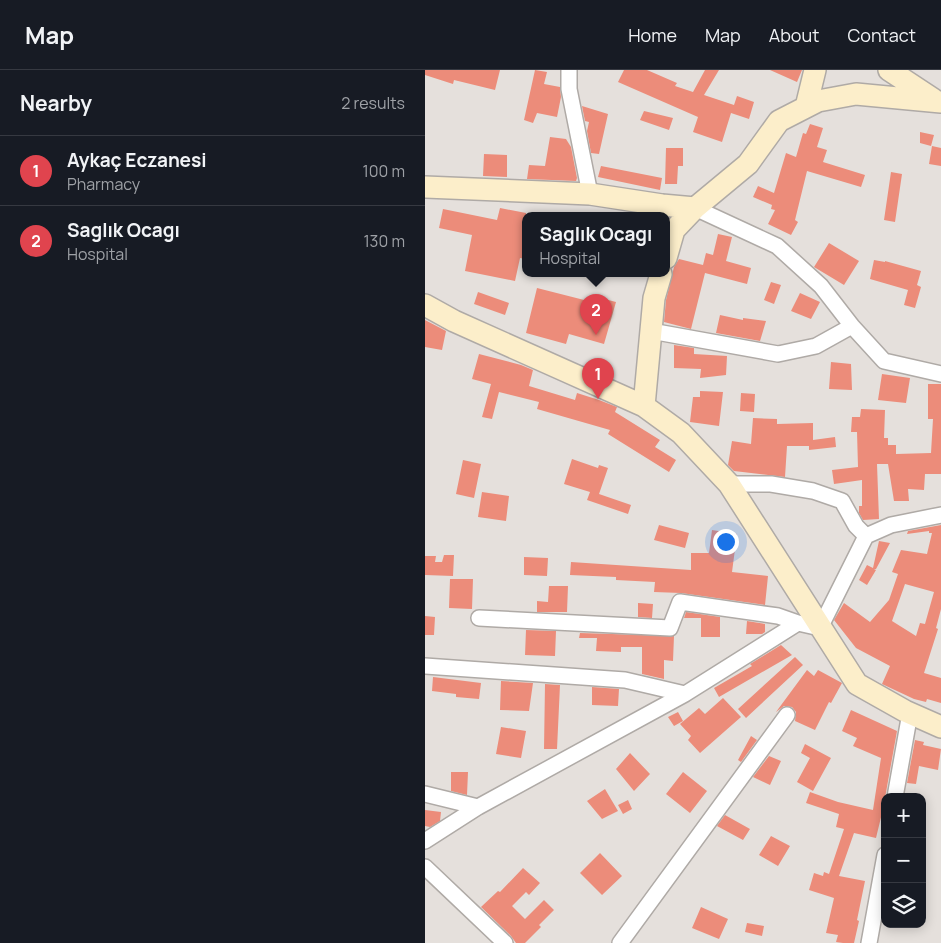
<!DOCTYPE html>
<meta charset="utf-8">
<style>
:root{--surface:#171b24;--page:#20242c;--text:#f1f3f6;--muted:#9ea1a6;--line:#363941;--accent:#b45309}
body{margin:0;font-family:Manrope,sans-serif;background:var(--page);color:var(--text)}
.controls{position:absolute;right:15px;bottom:15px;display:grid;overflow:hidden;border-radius:10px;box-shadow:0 2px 12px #0003}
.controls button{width:45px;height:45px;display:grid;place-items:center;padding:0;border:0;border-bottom:1px solid var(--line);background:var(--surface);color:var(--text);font:25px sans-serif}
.you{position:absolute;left:300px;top:471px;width:18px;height:18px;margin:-12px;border:4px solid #fff;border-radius:50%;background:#1a73e8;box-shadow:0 0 0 8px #1a73e833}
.badge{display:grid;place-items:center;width:32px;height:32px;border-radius:50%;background:var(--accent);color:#fff;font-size:16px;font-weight:700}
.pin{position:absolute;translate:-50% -41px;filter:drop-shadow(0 1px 2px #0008)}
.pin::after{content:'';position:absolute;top:26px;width:18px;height:15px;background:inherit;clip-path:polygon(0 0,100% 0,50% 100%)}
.popup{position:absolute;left:97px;top:142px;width:148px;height:65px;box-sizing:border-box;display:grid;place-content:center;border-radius:10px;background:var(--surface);filter:drop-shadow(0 1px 4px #0005);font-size:16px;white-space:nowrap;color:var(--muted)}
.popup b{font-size:19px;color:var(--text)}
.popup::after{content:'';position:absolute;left:50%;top:100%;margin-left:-10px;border:10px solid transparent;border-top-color:var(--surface)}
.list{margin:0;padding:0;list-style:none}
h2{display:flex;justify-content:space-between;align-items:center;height:65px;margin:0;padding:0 20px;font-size:21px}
h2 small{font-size:16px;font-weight:400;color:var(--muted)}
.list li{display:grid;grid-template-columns:32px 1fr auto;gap:15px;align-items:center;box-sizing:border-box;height:70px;padding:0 20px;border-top:1px solid var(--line)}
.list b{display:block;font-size:19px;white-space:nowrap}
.list p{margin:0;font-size:16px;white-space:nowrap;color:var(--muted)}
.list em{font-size:16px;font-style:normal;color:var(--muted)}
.icon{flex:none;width:28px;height:28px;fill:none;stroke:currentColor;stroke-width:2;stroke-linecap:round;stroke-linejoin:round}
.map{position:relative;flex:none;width:516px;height:873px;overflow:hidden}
header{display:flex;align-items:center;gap:30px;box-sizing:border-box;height:70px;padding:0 25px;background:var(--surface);border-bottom:1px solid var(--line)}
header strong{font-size:24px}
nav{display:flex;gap:28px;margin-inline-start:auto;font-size:18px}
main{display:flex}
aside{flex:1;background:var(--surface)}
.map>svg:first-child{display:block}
.building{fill:#ec8c7a;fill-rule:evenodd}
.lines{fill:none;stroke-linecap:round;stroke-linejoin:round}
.street-casing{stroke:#afaaa6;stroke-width:18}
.secondary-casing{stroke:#afaaa6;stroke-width:24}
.street{stroke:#fff;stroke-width:15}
.secondary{stroke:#fceeca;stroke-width:21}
</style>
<header>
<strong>Map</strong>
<nav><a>Home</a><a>Map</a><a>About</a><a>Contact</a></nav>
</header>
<main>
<aside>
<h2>Nearby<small>2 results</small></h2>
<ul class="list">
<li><span class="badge" style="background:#e0444e">1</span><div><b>Aykaç Eczanesi</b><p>Pharmacy</p></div><em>100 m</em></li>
<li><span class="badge" style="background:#e0444e">2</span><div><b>Saglık Ocagı</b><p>Hospital</p></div><em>130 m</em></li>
</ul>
</aside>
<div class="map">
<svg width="516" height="873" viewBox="0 0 516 873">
<rect width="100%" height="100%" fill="#e5e0dc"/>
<!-- building -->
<path class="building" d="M0,0H75L70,20L29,10L28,14L0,5Z
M110,0L122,2L119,14L135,17L136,27L132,47L112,43L108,53L99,50Z
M199,0H222L252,13L250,16L268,22L280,0H294L279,25L309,35L312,26L329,32L324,49L306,43L297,72L268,62L273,47L193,12Z
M345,0H377L372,12Z
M157,36L183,44L174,84L166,83L162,61L164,52L160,51Z
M219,41L248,48L244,60L215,50Z
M385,54L398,58L392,77L402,80L398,92L440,105L436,117L382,101L370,150L373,152L366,165L343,154L350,140L346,139L347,135L328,127L333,116L349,123L361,83L371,87L378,63L381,64Z
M495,62L509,65L506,76L495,73Z
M125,67L141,69L146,77L152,108L151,111L102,109L104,95L120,96Z
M507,76L516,78V96L504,94Z
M241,78H258V96H253L252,114H240Z
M59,84L82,85V107L58,106Z
M176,96L237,108L235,120L173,107Z
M466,102L477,104L470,152L459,150Z
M75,138L101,143V189L95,188L90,211L40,201L47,165L14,158L18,139L72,150Z
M293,164L307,167L301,191L326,198L322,214L280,203L266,259L239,252L241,230L249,197L254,189L278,195L281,183L288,185Z
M404,173L434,191L419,215L389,197Z
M449,190L460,192V191L496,201L492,215L496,217L490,238L479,235L483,220L445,209Z
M346,212L356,215L349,234L339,230Z
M112,218L167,232L168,226L191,232L179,274L144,264L141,274L101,263Z
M53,222L84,233L80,245L49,234Z
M375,223L395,232L386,249L366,241Z
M295,245L318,250V248L341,251L335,271L291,263Z
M0,250L21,261L17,280L0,277Z
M249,275L269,278V284L302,286L301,305L275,308L276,299L249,298Z
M54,284L96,295L108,300L104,316L150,330L152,323L174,330L192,337L190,342L235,370L230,377L251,390L244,402L183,364L185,360L112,339L114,332L74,322L67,349L57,347L66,314L47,309Z
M406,292L426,294L427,320L404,319Z
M457,304L485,308L481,333L453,330Z
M503,314H516V404H500L499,420L483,419L484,431H469L463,394H452L454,449L438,450L434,443V436H437V410L409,414L407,400L433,397L432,362H426L427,347H435L436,339L460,340L459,368H463V375H471V384L506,383L508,349H503Z
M275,321L298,322L294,356L265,352L268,327H275Z
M316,323L330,324L329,342L315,341Z
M328,348L352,349V354L388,353V370L410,367L411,377L384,380V376H362L360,407L309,401L303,395L307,371L326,374Z
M147,389L173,398L174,395L183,398L174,424L206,435L203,444L162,430L165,422L139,414Z
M38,390L56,394L49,428L31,424Z
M57,422L84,426L81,451L53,447Z
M234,455L264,463L260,478L229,470Z
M516,455V539L511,558L513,559L499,603L516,608V633L502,629L501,632L489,629L457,614L465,596L431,578L409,550L419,533L445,552L464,530L473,504L467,502L476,480L502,484L507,463H504V461L482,464L483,461ZM480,514L509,522L500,554L495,553L491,566L467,551Z
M287,460L312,464L307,502L343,506L340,535L256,523L229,522L230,512L191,510V507L145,505L146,492L266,500V483H284Z
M454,471L465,473L451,499H449L451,500L442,515L434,510L442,495L448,498Z
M19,485H29L28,506L0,505V486H11L10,492H17Z
M99,487L123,488L122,506L99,505Z
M25,509H48L47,539L24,538Z
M124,516H143L142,542H112V531L123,532Z
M213,533L228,534L227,548L213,547Z
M261,542L295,547V567H276V548H259Z
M0,546L10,547L9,565H0Z
M322,551L340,554V562L337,564H321Z
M101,560L131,561L130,586L100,585Z
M155,563L249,566L248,591L239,590V609L217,604V577H196V582L171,581L172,568H154Z
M356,575L367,585L294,627L289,618L327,596L325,594Z
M370,587L378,595L321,648L313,639Z
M382,600L389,606L393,600L417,613L406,633L404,632L390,660L370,651L371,642L367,637L359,636L351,642Z
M8,607L56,613L54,629L31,627V624L7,621Z
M76,611L108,613L104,641L75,640Z
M120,614L135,615L132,679H119Z
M167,617L194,619L193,636L167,635Z
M298,628L316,647L275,683L263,670L266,666L255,654L274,638L280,644Z
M426,640L472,661L458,739L451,768L429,763L414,806L440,811L432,850L434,851L429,873H418L411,872L413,865L401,863L409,828L384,820L389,803L398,806L399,802L404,804L419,759L411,757L414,744L381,733L385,722L413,732L448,740L456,688L428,676L432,668L417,661Z
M253,642L258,651L249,656L243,647Z
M76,657L101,661L96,688L71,684Z
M326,666L332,670L316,692L313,690Z
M490,670L499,672L498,675L516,679L513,700L494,696L491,714L482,713Z
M380,674L406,688L388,721L372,712L385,688L376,683Z
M205,683L225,704L209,721L191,699Z
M344,686L356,691L345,715L328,707Z
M26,702H43L42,725L26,721Z
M258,702L282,721L265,743L241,724Z
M180,719L193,741L177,749L162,731Z
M203,730L207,739L198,744L193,735Z
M0,740L16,742L15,751L5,757L0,756Z
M300,745L325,759L318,770L292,756Z
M346,766L365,776L353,796L334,785Z
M175,783L197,806L177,825L155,803Z
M98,798L115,813L104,825L101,822L87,836L100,849L119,830L129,840L114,855L116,857L100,873H91L86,866L56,837L73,821L75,822Z
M276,837L303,849L294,869L267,858Z
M322,853L339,856L337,866L320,862Z"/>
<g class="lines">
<defs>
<path id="street" d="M144,0V19L165,124
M270,138L352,176L396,216L427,256L459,291L516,304
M226,261L353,284L391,276L427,256
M304,414H346L388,421L417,431L431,456L441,466
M54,548L245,558L255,532L353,546L373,553
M0,596L200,610L260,624
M0,724L53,737
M470,727L485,643
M0,771L53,737L260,624L373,553L395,558L441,466L466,455L516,445
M0,797L80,873
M195,873L362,645
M444,873L460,785"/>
<path id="secondary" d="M464,0L508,29
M381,37L390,0
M0,117L165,124L237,135L270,138
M241,188L249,160L270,138L323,94L354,51L393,31L431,24L516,32
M0,235L29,251L219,336L256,363L304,414L432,614L480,641L516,657
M219,336L229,228L236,204"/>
</defs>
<!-- street casing -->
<use href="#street" class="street-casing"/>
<!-- secondary casing -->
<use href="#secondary" class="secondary-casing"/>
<!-- street -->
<use href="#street" class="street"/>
<!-- secondary -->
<use href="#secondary" class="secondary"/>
</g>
</svg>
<div class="controls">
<button>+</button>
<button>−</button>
<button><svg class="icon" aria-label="layers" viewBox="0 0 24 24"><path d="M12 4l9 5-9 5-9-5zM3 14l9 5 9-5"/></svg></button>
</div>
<div class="you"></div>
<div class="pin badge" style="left:173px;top:329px;background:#e0444e">1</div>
<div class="pin badge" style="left:171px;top:265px;background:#e0444e">2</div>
<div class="popup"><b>Saglık Ocagı</b>Hospital</div>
</div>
</main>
